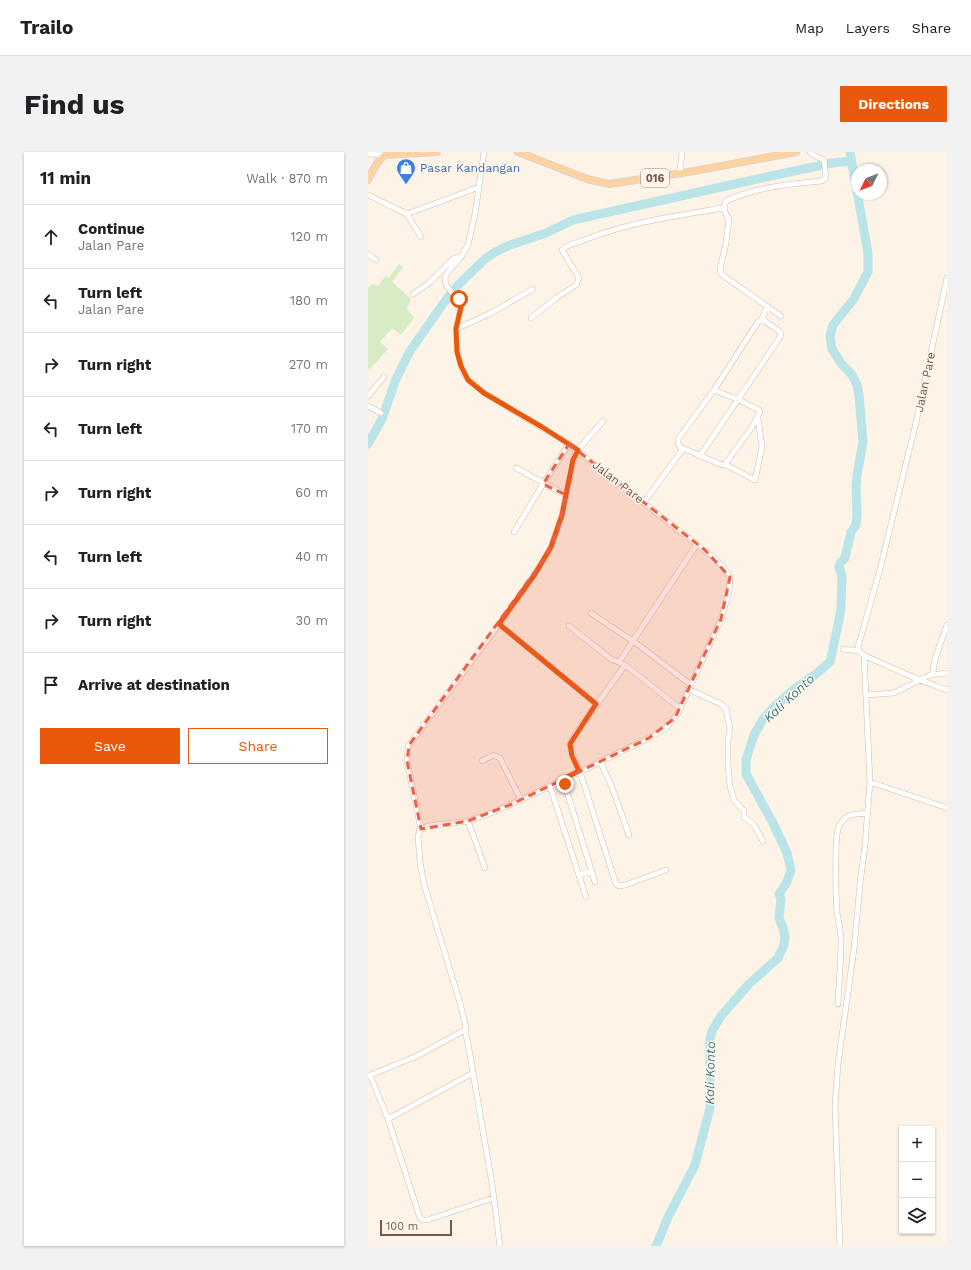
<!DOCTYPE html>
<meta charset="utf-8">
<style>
:root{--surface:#fff;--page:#f2f2f2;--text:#202124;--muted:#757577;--line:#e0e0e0;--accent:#ea580c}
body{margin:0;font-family:"Work Sans",sans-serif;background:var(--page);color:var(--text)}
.controls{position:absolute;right:12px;bottom:12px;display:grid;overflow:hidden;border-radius:0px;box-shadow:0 1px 3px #0004}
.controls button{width:36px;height:36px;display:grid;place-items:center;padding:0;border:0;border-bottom:1px solid var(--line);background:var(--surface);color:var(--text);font:20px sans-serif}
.compass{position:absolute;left:483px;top:12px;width:36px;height:36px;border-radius:50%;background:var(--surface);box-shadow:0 1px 3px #0004;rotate:227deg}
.scale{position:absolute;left:12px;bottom:10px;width:72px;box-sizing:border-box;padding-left:4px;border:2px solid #78574a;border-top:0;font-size:11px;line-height:14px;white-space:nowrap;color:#78574a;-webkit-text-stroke:3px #fff7ee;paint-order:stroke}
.stop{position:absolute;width:12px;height:12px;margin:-9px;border:3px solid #ea580c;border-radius:50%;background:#fff}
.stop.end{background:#ea580c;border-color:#fff;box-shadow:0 1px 4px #0008}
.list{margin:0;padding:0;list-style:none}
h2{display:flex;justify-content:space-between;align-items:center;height:52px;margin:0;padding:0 16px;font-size:17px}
h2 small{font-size:13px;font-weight:400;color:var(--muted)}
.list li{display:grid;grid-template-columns:26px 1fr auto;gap:12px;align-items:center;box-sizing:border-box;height:64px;padding:0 16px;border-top:1px solid var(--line)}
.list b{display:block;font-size:15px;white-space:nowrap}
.list p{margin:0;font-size:13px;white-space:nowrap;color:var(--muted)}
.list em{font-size:13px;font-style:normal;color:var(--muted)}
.actions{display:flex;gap:8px;padding:12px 16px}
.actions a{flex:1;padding:9px 0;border:1px solid var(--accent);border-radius:0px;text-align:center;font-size:14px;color:var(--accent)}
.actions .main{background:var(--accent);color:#fff}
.icon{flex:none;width:22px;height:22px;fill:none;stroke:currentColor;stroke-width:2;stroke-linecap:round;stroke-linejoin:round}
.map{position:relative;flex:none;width:579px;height:1094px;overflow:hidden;border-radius:0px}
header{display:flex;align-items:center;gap:24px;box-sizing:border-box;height:56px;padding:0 20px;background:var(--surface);border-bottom:1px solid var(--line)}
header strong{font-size:19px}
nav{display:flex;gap:22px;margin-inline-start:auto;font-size:14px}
.intro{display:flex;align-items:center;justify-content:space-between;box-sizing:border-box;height:96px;padding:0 24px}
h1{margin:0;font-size:28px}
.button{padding:10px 18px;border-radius:0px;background:var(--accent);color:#fff;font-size:14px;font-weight:700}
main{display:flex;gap:24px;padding:0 24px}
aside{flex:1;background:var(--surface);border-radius:0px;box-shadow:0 1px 3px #0004}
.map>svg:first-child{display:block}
.green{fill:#d7ecc4}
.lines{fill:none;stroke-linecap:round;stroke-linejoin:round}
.river{stroke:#bae4e8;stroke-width:9}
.minor-casing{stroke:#d2bcae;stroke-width:6}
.major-casing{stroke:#dcd3d0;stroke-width:8}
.minor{stroke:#fff;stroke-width:5}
.major{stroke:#fed39d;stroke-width:6}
.route{stroke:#ea580c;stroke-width:5}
.marked{fill:#eb6147;fill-opacity:0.2;stroke:#eb6147;stroke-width:3;stroke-dasharray:8 5;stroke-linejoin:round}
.labels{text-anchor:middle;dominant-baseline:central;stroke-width:3;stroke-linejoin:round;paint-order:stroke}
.shield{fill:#fff7ee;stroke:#a0877b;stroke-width:1}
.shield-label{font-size:11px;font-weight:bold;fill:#78574a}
.shop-label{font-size:12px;fill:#366cbe;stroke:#fff7ee;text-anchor:start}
.street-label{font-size:12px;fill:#78574a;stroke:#fff7ee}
.water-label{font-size:13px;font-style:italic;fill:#3c787e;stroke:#fff7ee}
</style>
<header>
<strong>Trailo</strong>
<nav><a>Map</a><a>Layers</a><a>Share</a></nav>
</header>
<div class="intro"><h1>Find us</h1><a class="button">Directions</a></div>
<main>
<aside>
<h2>11 min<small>Walk · 870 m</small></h2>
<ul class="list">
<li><svg class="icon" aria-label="ahead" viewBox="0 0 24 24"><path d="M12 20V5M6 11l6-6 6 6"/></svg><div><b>Continue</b><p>Jalan Pare</p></div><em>120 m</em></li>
<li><svg class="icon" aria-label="left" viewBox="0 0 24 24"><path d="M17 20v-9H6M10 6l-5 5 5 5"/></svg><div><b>Turn left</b><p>Jalan Pare</p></div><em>180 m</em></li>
<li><svg class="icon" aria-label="right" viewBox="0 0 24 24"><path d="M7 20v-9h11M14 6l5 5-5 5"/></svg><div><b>Turn right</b></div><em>270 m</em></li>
<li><svg class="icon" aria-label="left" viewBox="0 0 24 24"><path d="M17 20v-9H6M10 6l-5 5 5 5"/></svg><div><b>Turn left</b></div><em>170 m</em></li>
<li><svg class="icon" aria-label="right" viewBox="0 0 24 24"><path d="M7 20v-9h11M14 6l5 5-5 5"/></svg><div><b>Turn right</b></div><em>60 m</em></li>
<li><svg class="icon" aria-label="left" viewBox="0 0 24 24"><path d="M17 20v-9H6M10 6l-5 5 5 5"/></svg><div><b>Turn left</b></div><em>40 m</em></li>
<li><svg class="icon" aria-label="right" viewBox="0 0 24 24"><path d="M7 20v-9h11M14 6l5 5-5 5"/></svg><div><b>Turn right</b></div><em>30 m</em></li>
<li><svg class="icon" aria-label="arrive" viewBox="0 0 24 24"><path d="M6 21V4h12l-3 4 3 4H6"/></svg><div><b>Arrive at destination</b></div></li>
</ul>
<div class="actions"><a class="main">Save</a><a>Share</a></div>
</aside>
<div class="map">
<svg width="579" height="1094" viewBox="0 0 579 1094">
<rect width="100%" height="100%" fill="#fdf3e6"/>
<!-- green -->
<path class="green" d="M31,112L35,115L24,130L43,147L39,157L46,166L33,183L24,176L12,190L20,197L4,215L0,217V136L4,132L10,134L18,123L21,126Z"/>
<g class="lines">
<!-- river -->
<path class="river" d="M0,292L14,267L28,227L42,199L77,149L90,133L117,107L127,100L142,93L178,81L205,68L389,27L464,11L483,9
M288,1094L301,1063L327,1013L342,956V887L344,879L353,864L381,832L410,806L416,793L417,785L415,776L411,766L413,747L411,742L418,732L423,718L419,701L405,671L378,622V608L386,583L395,567L408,553L428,536L448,522L462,510L470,473L473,456L474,424L471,415L472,411L477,406L483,380L488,373L489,363L488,334L489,323L495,290L491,243L489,233L484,223L473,211L464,197L462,184L465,173L485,148L500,120V101L482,0"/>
<defs>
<path id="minor" d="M0,2L17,3
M312,21L314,0
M0,43L39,62L111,35
M39,62L53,85
M0,102L8,108
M579,126L547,275L511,421L490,495L491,499L495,503L547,526L579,538
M45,142L61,131L85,107L92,105
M413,164L353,122L352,117L358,91L361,67C356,60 355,57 358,49C388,35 421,32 454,29L458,26L456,8L447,4L442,0
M163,166L188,146L208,133L211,126L194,98C201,92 208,91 216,88C261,70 308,64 355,56
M88,177L121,162L165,137
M346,238L371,248L391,258L392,260L384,275L358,311L354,313L312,295L310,291V287L346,238L390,170L394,167L399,154
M0,244L16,225
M0,254L13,261
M332,304L412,185L413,181L411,179L394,167
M356,312L387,328L394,295L390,266
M148,316L198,343
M276,350L315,297
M146,380L175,332L201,292
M223,461L272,494L323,533
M131,472L228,552
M201,474L243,507L257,513L313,557
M475,497L491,499
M251,510L329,392
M257,513L206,584L202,592L203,598L215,629L248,732L251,734L257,733L298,718
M565,522C565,506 574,489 579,473
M322,538L353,552L358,557L362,577L360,588V613L362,634L366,648L376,659V665L386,673L395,689
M498,543L526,541L562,523L579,521
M114,609L125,603L132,606L153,648
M232,609L244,635L261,683
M195,627L227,730
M502,630L579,656
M182,634L218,745
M100,669L117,716
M53,677L39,609L40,597L41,593L144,455L177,406L183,395L194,363L207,301L235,269
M211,723L224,719
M470,852C471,831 473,809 473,788C473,778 470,769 469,760C468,746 466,685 471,674C479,660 487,663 499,661
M97,877L102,903L124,1032L132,1094
M2,923L20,967L52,1066L55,1068H59L125,1046
M0,924L49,904L95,879L98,875L92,851L56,732L52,710L50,684L52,678L60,674L100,669L123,661L172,639L281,586L298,576L310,561L353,467L361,440L362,425L355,415L346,406L201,292L116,241L98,225L93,215L88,190V177L93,155L92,150L78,133L77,126L79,121L93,105L100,93L107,62L116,0
M20,967L105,921
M472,1094L467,953L470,912L486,797L492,732L497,693L502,630L496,503"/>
<path id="major" d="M150,0L219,27L241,32L326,19L428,0
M0,28C4,20 9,8 17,3L69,0"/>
</defs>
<!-- minor casing -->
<use href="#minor" class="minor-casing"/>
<!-- major casing -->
<use href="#major" class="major-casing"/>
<!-- minor -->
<use href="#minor" class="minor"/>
<!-- major -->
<use href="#major" class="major"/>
</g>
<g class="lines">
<!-- route -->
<path class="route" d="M91,147L93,155L88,177L89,200L93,214L100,228L116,241L174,275L210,298L205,308L194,363L183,395L167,422L131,472L228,552L202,592L204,604L211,619L195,627L197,632"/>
</g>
<!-- marked area -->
<path class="marked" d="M201,292L337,398L362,425L353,467L307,566L281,586L144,652L100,669L53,677L39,609L41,593L177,406L190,378L198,343L175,332Z"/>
<!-- icons -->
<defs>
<symbol id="shop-pin" viewBox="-11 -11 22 30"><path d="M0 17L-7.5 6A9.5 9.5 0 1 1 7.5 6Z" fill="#3f7fe0" stroke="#fff7ee"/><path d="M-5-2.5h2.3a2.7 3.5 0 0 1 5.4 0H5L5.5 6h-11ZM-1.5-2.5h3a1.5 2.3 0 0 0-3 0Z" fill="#fff"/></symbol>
</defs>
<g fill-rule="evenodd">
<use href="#shop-pin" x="27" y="5" width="22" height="30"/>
</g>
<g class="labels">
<!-- shield labels -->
<rect class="shield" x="273" y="17" width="28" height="18" rx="3"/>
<g class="shield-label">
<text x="287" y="26">016</text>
</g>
<!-- shop labels -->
<g class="shop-label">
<text x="52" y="16">Pasar Kandangan</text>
</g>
<!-- street labels -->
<g class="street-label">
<text transform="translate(557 230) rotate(-78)">Jalan Pare</text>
<text transform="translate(250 330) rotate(38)">Jalan Pare</text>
</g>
<!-- water labels -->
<g class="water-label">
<text transform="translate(421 546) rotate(-43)">Kali Konto</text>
<text transform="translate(342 921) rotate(-89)">Kali Konto</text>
</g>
</g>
</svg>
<div class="controls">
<button>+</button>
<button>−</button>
<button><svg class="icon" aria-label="layers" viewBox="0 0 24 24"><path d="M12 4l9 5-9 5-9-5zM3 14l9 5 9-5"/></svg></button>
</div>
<svg class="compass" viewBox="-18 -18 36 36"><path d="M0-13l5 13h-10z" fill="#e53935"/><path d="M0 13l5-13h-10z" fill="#757577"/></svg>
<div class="scale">100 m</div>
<div class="stop" style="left:91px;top:147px"></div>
<div class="stop end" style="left:197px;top:632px"></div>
</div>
</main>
